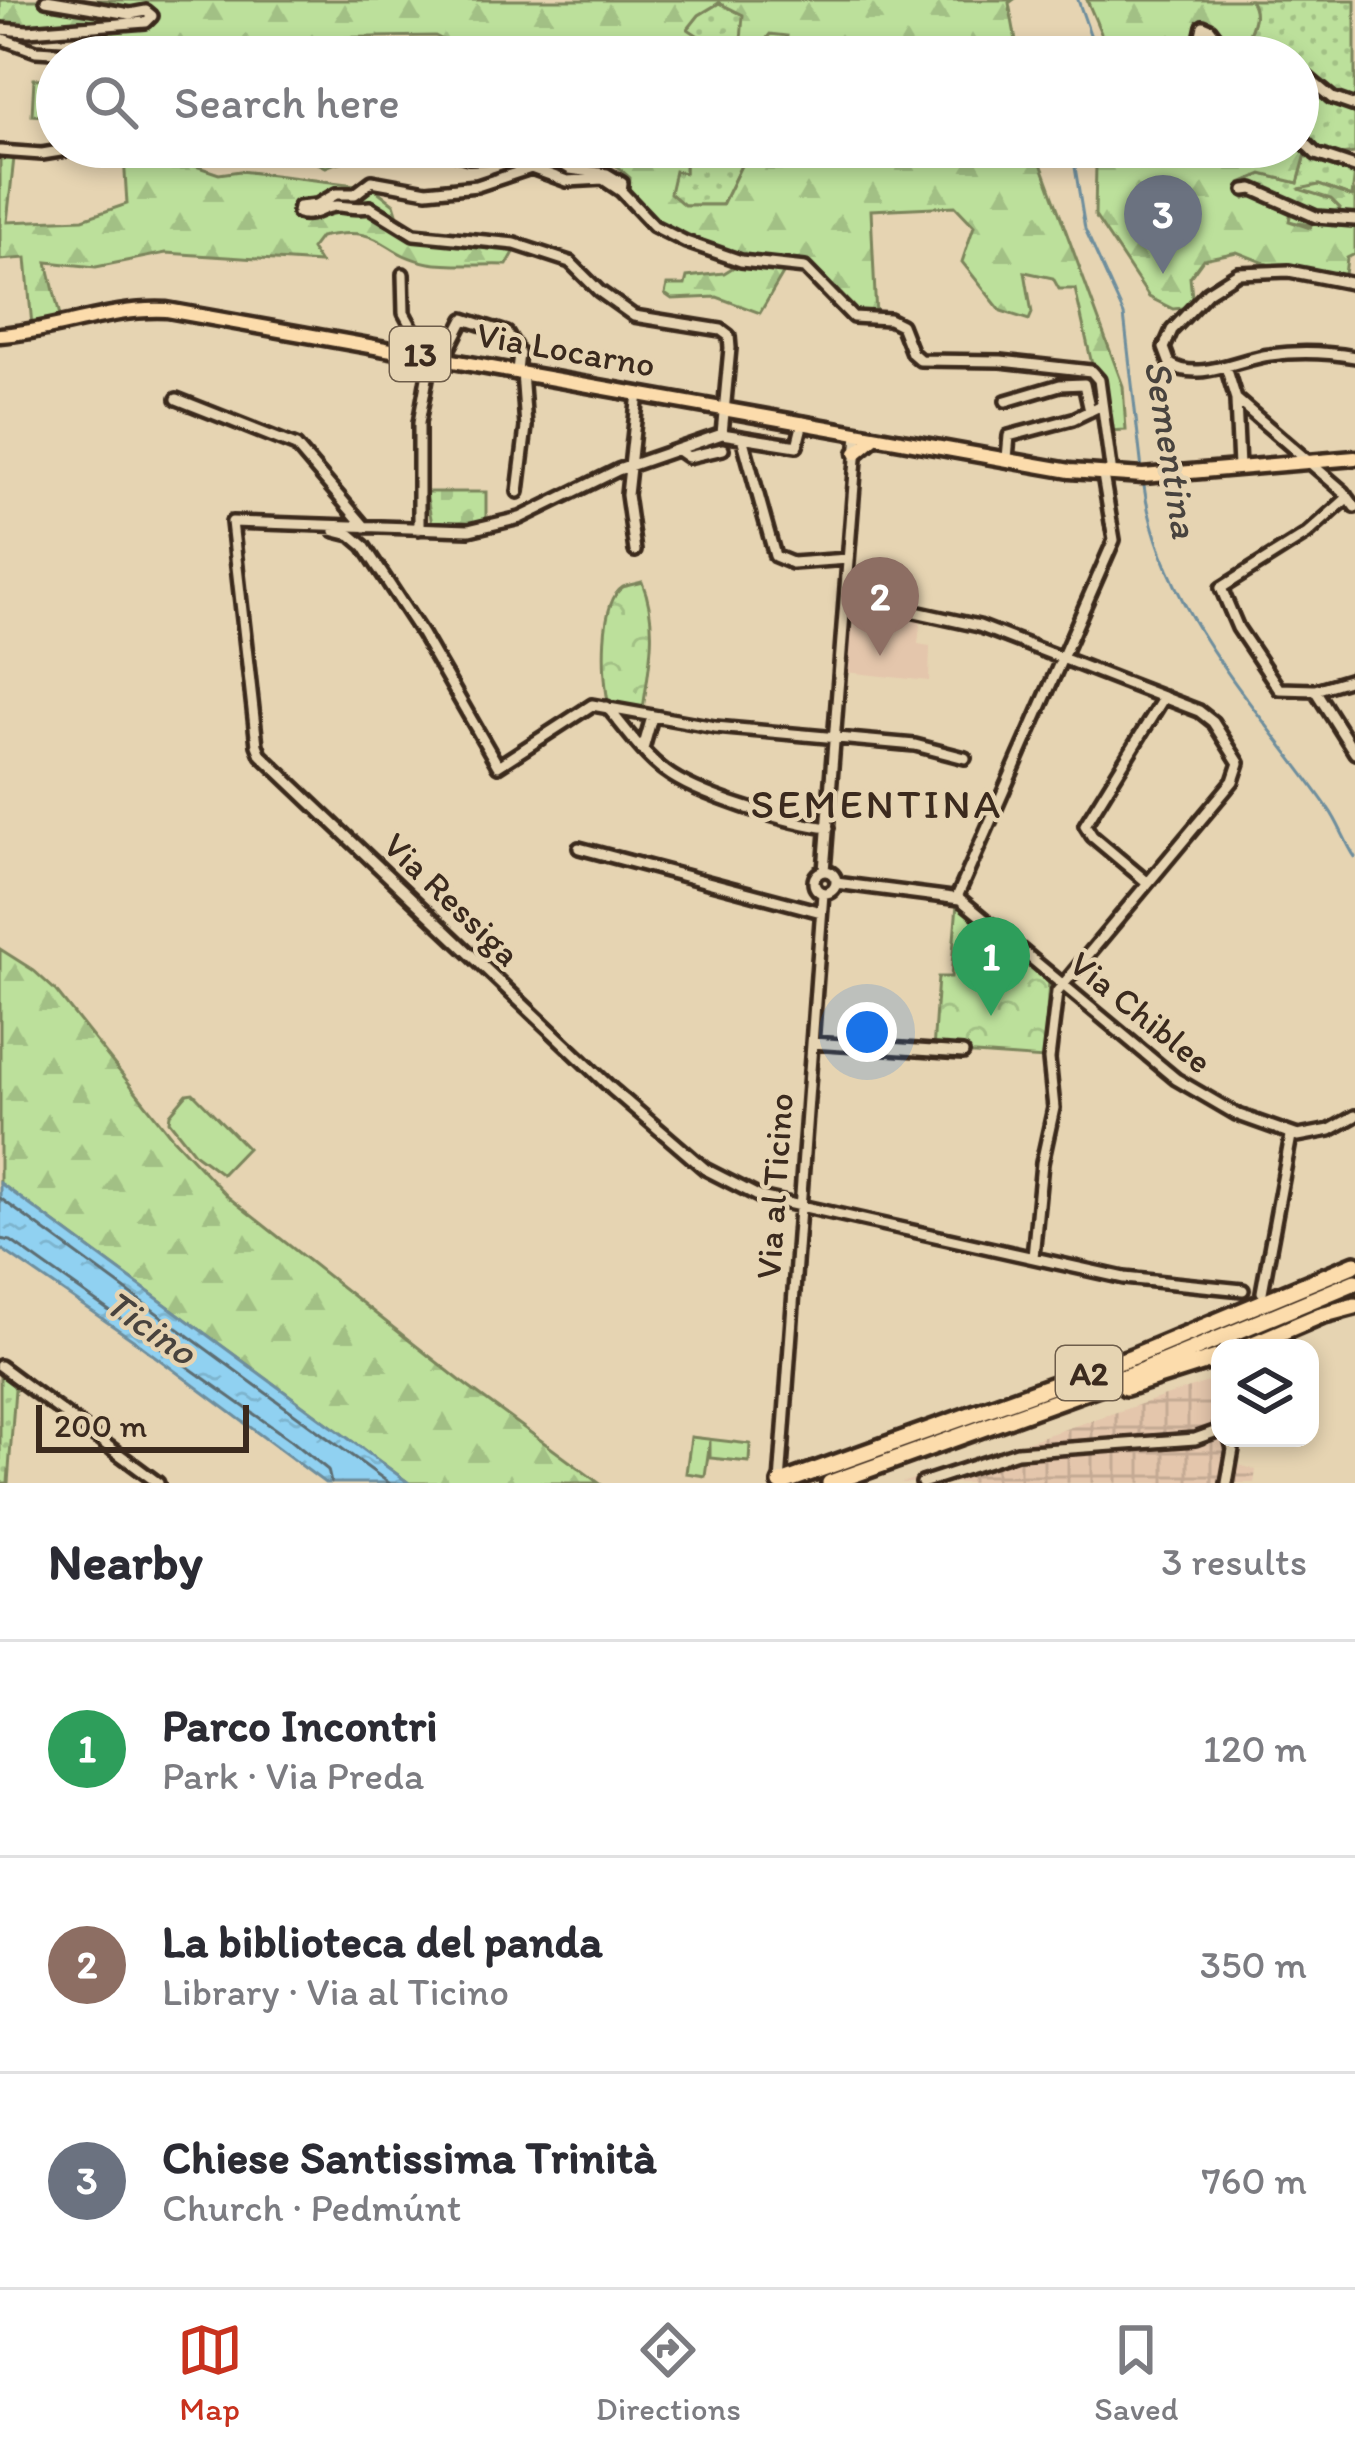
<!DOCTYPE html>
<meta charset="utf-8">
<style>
:root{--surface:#fff;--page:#f7f7f7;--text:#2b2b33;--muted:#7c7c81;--line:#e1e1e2;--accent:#c8321e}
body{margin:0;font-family:Itim,sans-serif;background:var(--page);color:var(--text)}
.controls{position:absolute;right:36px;bottom:36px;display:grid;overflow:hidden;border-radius:24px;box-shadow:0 6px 18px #0003}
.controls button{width:108px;height:108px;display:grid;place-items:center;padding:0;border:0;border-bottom:3px solid var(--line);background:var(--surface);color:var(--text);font:60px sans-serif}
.scale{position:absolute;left:36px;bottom:30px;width:213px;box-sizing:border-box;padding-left:12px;border:6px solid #3b2a1e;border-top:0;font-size:33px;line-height:42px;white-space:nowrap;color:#3b2a1e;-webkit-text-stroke:9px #e6d4b2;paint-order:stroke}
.you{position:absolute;left:867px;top:1032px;width:42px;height:42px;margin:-30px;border:9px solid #fff;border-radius:50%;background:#1a73e8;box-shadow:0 0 0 18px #1a73e833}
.badge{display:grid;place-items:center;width:78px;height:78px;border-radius:50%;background:var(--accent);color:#fff;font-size:39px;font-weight:700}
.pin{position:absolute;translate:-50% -99px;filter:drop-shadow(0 3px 6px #0008)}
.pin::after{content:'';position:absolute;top:63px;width:42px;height:36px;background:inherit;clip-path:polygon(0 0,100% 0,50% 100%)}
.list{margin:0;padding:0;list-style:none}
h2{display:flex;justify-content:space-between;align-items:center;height:156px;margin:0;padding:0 48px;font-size:51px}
h2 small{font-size:39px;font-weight:400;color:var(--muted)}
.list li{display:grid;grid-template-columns:78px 1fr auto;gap:36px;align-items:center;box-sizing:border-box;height:216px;padding:0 48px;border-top:3px solid var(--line)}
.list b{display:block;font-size:45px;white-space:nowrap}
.list p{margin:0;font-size:39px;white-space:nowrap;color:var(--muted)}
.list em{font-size:39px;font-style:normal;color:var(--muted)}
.icon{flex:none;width:66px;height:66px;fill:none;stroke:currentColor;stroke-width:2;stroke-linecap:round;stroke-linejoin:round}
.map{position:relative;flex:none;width:1355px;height:1483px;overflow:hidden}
.search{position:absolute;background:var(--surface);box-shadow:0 6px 18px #0003;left:36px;right:36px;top:36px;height:132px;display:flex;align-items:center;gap:30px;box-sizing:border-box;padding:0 42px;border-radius:66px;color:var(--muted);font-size:45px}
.sheet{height:804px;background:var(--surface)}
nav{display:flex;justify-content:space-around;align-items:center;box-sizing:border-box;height:168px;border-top:3px solid var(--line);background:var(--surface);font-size:33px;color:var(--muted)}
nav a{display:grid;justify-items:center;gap:6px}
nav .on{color:var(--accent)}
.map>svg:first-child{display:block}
.built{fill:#e4c6ac}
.industrial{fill:url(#industrial-grid)}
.grass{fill:url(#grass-dots);stroke:#7c855c;stroke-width:3}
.forest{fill:url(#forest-firs);stroke:#7c855c;stroke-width:3}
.cemetery{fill:url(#cemetery-stones);stroke:#7c855c;stroke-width:3}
.park{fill:url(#park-crowns);stroke:#7c855c;stroke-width:3}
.pitch{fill:#bce09b;stroke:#7c855c;stroke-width:3}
.water{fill:url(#water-ripples);stroke:#6e8e9d;stroke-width:3}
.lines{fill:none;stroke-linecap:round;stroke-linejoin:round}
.shore{stroke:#5d6d72;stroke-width:3}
.stream{stroke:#6e8e9d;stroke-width:3}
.minor-casing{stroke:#3b2a1e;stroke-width:18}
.major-casing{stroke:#3b2a1e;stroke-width:21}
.highway-casing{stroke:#3b2a1e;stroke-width:24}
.minor{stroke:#e6d4b2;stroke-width:9}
.major{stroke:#fcdcac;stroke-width:12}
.highway{stroke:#fcdcac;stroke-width:15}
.labels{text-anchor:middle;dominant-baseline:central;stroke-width:9;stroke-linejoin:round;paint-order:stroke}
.shield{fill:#e6d4b2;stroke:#6e5d4a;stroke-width:3}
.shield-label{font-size:33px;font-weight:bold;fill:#3b2a1e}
.street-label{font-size:36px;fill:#3b2a1e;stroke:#e6d4b2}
.water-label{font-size:39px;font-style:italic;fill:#48433e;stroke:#e6d4b2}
.quarter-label{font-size:42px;letter-spacing:3px;fill:#3b2a1e;stroke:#e6d4b2}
</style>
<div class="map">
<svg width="1355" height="1483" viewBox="0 0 1355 1483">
<defs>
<pattern id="industrial-grid" width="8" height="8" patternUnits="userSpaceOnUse" patternTransform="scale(3)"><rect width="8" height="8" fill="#e4c6ac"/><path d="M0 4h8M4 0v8" fill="none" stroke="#c4aa94"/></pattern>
<pattern id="grass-dots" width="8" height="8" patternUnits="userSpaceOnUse" patternTransform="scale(3)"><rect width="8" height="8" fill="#bce09b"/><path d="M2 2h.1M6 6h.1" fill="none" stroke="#a2c085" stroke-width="1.8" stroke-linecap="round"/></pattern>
<pattern id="forest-firs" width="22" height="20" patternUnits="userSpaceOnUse" patternTransform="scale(3)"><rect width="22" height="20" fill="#bce09b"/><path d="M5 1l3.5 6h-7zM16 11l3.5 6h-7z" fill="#a2c085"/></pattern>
<pattern id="cemetery-stones" width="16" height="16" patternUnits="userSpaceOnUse" patternTransform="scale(3)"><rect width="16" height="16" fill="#bce09b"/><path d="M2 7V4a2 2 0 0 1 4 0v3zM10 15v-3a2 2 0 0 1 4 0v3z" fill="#a2c085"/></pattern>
<pattern id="park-crowns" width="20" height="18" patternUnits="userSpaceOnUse" patternTransform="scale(3)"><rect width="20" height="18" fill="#bce09b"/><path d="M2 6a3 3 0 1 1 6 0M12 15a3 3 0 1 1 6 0" fill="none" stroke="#a2c085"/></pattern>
<pattern id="water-ripples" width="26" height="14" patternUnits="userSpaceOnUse" patternTransform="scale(3)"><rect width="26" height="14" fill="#90d1f1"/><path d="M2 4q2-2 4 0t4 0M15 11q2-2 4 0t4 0" fill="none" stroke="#7db4ce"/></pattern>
</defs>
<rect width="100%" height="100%" fill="#e6d4b2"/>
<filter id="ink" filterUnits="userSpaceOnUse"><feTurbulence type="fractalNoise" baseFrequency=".00833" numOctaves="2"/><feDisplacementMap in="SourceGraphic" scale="24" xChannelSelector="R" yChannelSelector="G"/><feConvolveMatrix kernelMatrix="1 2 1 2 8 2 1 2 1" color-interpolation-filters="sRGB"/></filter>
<g filter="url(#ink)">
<!-- built -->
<path class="built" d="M870,610L921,616L918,644L930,646L929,681L845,672L852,616Z"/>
<!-- industrial -->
<path class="industrial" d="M1220,1378V1438H1238L1236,1464L1256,1470L1254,1483H901Z"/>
<!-- grass -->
<path class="grass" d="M1250,0H1355V153L1334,156L1355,171L1352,197L1319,185L1302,189L1331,199L1340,208L1335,223C1304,230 1258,217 1238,190L1241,183L1262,174L1298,183L1306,154L1298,143V57H1243C1243,36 1263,20 1250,0Z
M719,3L744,15L741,54L754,55L770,34L787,35L783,57H705L717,49L687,29L699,15Z
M685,147H750L722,205H684L669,193L675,171L685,172Z
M0,1370L11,1378L15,1389L8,1483H0Z"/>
<!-- forest -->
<path class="forest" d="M0,0H1013L1009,3L1019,57H826L804,53L783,57L787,36L770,34L754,55L740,54L743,15L719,3L699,15L688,29L718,49L705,57H545L542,44L476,57L435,36L313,38L314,57H87L85,29H16L0,20Z
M1087,0H1250C1263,20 1243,36 1243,57H1202L1191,44L1181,57H1111Z
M57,78V117L32,115L34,79Z
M1298,143L1306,154L1298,183L1262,174L1241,183L1238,190L1245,199L1254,194L1291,212L1289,221L1310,228L1314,221L1335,223L1340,208L1331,199L1299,189L1319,185L1352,197L1355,192V254L1347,258L1344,283L1282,270L1237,252L1203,259L1190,277L1193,307L1173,309L1149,297L1095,216L1096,164L1104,147H1298Z
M317,147H402C367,171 357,152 326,167L310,159Z
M568,147H685V173L675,171L670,193L684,205H722L750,147H1035L1123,386L1126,430L1107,431L1075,289H1059L1053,278L1025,272L1032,313L1029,320L1001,311L962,262L974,226L955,206L871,210L876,317L853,314L819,276L790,262L760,313L717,297L672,299L665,294L667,285H685L687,277L724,273L737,265L739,254L687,239L661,227L629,194L630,178L611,161L597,169L568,166Z
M0,156L14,158L7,222L83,219L127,204L124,156H166L219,174L240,171L356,185L366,182L394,204L403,233L517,247L507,265C482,264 454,267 429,263C379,254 386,223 320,237L311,249L320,263L166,253L96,267L47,262L61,320L32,326L26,258L0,260Z
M0,949L33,970L55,990L171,1136L228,1197L467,1386L599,1483H409L0,1183Z"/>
<!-- cemetery -->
<path class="cemetery" d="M426,492H486V523L461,522L460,527L432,524Z"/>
<!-- park -->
<path class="park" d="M642,582C659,624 649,666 643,709L608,701C603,677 599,602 623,587C625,586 639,583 642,582Z
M957,904L1049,981L1044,1059L933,1051L938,977H951Z"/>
<!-- pitch -->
<path class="pitch" d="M193,1093L247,1148L222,1174L195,1154L169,1121L170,1114L187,1094Z
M691,1437L750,1444L749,1462L710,1458V1441L705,1476L686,1473Z"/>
<!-- water -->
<path class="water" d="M0,1183L409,1483H325L136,1342L0,1248Z"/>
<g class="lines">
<!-- shore -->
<path class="shore" d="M0,1198L389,1483
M0,1239L11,1241L292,1441L328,1470L331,1483"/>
<!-- stream -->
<path class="stream" d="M1078,0L1098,57
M1081,147L1075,167L1085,229L1124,315L1142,470
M1143,480C1159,609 1257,706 1328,808C1339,823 1345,842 1355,857"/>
<defs>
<path id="minor" d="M0,29L28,31L146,22L152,16L146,11L130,14L46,0
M0,38L36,51L138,57
M1216,57L1201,35L1203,26L1210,29L1231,57
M1298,70L1332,98L1355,106
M1298,136L1316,154L1355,167
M434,147L469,157L544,153L570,169L607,174L622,183L621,191L654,226L686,242L741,261L805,268L853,317L889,319L901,325L912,353L920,360L1001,361L1091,371L1099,380L1112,475
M0,151L42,154L85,147
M1245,190L1253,189L1316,217L1355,220
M621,191L603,179L567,181L531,168L477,186L427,191L372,181L355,194H336L317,205L299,207L298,213C315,218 323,205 338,206C351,207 357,209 370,207L414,234L515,244L570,262L599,291L634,316L721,330L729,336L730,348L722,434L618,470L520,518L469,530L232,522L257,745L261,755L612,1089L705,1169L760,1197L1124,1278L1243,1290
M403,274L404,313L427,355
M1355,284L1289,271L1238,273L1208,292L1172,330L1164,348L1170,364C1198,383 1241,358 1270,355C1298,351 1327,352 1355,357
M444,358L464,319L507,333L519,353L517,371
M1226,367L1236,399L1344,492L1355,507
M177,399L296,446L365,527
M1006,401L1060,385L1084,384L1090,411
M1236,401L1239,467
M722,434L797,446L803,422
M742,437L775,556L792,563L848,559
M678,450L688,457L723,449
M1007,458L1009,436L1073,419L1102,405
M518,492L526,427L522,372
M1346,499L1307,534L1221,588L1238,628L1279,689L1315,690L1355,678
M419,529V423L431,356
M335,531L351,535L364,546L422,634L498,766L592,705L715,727L915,745L965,758
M635,551L627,495L638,393
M845,603L906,610L979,626L1199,711L1213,722L1239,763L1233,781L1057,992L1049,1059L1054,1108L1042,1163L1033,1257
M1315,690L1355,753
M607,707C625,728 643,755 665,771C696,795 788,823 828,828
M643,749L652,717
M579,848L821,912
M824,871L858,433
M814 882a11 11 0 1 1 22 0a11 11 0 1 1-22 0Z
M1147,882L1092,836L1085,825L1164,697
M836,883L960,899L1176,1079L1236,1114L1298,1136L1330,1130L1355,1116
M957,897L1114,540L1103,475
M812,1043L963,1053
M1262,1292L1291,1136
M0,1366L158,1483
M780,1483L823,893
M922,1483L1017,1452L1195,1439L1220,1430
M1227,1483L1233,1449L1230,1438"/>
<path id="major" d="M0,335C57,331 110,307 167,310L1070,471L1143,476L1355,458
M856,453L875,437"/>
<path id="highway" d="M1244,1348L1321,1315L1355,1306
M1126,1387L1220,1357
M781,1483L1132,1357L1355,1264
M830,1483L1146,1369L1355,1282"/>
</defs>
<!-- minor casing -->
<use href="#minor" class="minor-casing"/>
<!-- major casing -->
<use href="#major" class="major-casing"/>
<!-- highway casing -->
<use href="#highway" class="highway-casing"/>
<!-- minor -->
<use href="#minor" class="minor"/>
<!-- major -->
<use href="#major" class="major"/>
<!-- highway -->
<use href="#highway" class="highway"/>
</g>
</g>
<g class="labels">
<!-- shield labels -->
<g class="shield">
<rect x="390" y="327" width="60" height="54" rx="9"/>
<rect x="1056" y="1346" width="66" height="54" rx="9"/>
</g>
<g class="shield-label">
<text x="420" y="354">13</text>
<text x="1089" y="1373">A2</text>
</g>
<!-- street labels -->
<g class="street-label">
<text transform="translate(566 349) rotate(10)">Via Locarno</text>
<text transform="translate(452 899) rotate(44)">Via Ressiga</text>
<text transform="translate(1141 1012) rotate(39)">Via Chiblee</text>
<text transform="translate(774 1186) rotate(-86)">Via al Ticino</text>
</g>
<!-- water labels -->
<g class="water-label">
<text transform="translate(1172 449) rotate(81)">Sementina</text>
<text transform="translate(151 1327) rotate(35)">Ticino</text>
</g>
<!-- quarter labels -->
<g class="quarter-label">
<text x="877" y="803">SEMENTINA</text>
</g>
</g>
</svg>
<div class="controls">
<button><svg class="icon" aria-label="layers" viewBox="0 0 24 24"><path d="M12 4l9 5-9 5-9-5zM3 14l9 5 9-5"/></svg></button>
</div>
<div class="scale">200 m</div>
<div class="you"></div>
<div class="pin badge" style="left:991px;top:1016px;background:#2e9e5b">1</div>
<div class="pin badge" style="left:880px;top:656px;background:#8d6e63">2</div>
<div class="pin badge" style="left:1163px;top:274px;background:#6b7280">3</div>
<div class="search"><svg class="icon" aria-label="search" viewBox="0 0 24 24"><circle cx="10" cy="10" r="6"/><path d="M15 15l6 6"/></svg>Search here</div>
</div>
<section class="sheet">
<h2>Nearby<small>3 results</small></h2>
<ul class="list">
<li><span class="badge" style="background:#2e9e5b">1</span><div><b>Parco Incontri</b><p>Park · Via Preda</p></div><em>120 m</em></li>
<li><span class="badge" style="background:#8d6e63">2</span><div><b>La biblioteca del panda</b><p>Library · Via al Ticino</p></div><em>350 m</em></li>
<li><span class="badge" style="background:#6b7280">3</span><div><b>Chiese Santissima Trinità</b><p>Church · Pedmúnt</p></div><em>760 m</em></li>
</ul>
</section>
<nav>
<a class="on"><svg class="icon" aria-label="map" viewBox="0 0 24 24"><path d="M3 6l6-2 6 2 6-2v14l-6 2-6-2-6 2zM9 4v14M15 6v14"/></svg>Map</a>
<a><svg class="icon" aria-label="directions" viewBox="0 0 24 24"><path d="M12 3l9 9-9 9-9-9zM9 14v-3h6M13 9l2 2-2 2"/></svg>Directions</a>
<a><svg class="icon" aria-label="saved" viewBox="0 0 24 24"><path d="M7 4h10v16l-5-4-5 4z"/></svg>Saved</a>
</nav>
